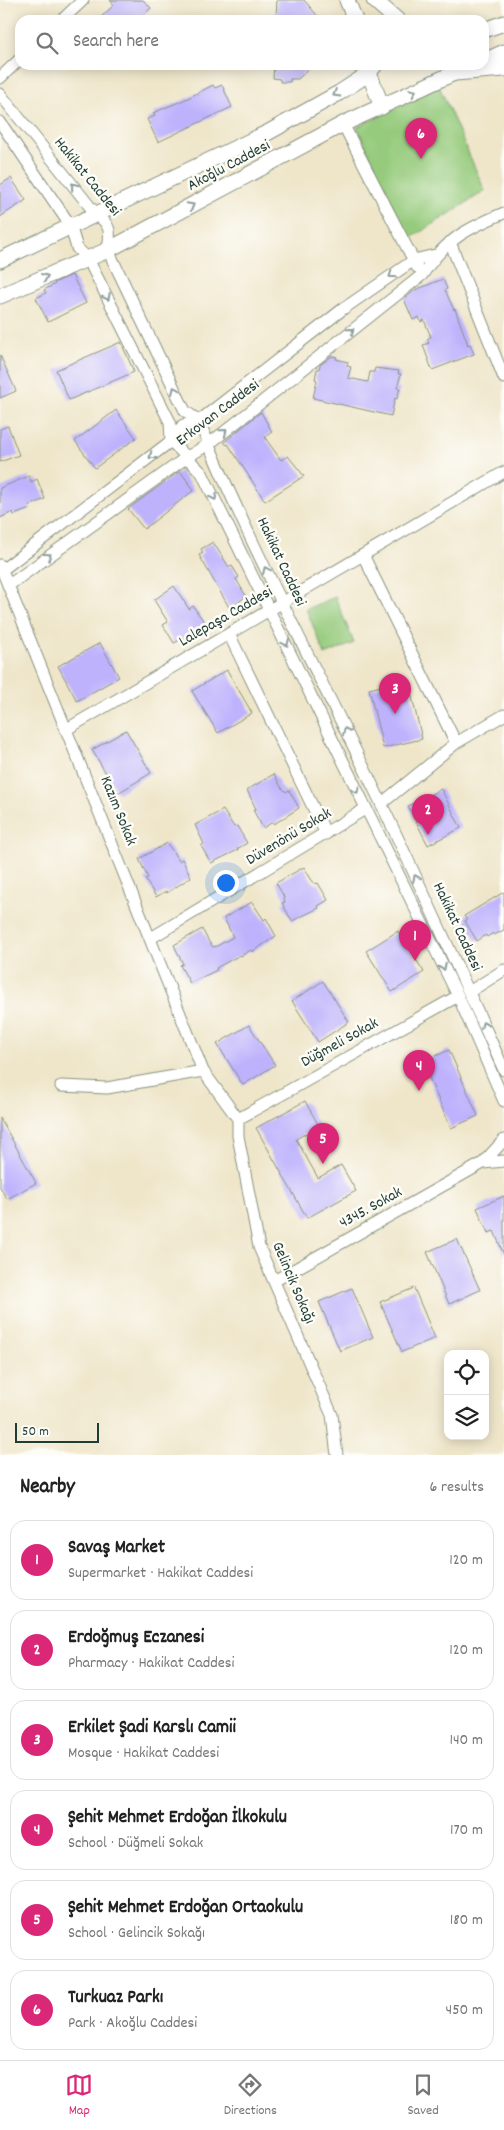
<!DOCTYPE html>
<meta charset="utf-8">
<style>
:root{--surface:#fff;--page:#f2f2f2;--text:#222;--muted:#767676;--line:#e0e0e0;--accent:#db2777}
body{margin:0;font-family:Dekko,sans-serif;background:var(--page);color:var(--text)}
.controls{position:absolute;right:15px;bottom:15px;display:grid;overflow:hidden;border-radius:10px;box-shadow:0 2px 12px #0003}
.controls button{width:45px;height:45px;display:grid;place-items:center;padding:0;border:0;border-bottom:1px solid var(--line);background:var(--surface);color:var(--text);font:25px sans-serif}
.scale{position:absolute;left:15px;bottom:12px;width:84px;box-sizing:border-box;padding-left:5px;border:2px solid #1f3d34;border-top:0;font-size:14px;line-height:18px;white-space:nowrap;color:#1f3d34;-webkit-text-stroke:4px #fdfcf7;paint-order:stroke}
.you{position:absolute;left:225px;top:882px;width:18px;height:18px;margin:-12px;border:4px solid #fff;border-radius:50%;background:#1a73e8;box-shadow:0 0 0 8px #1a73e833}
.badge{display:grid;place-items:center;width:32px;height:32px;border-radius:50%;background:var(--accent);color:#fff;font-size:16px;font-weight:700}
.pin{position:absolute;translate:-50% -41px;filter:drop-shadow(0 1px 2px #0008)}
.pin::after{content:'';position:absolute;top:26px;width:18px;height:15px;background:inherit;clip-path:polygon(0 0,100% 0,50% 100%)}
.list{margin:0;padding:0;list-style:none}
h2{display:flex;justify-content:space-between;align-items:center;height:65px;margin:0;padding:0 20px;font-size:21px}
h2 small{font-size:16px;font-weight:400;color:var(--muted)}
.list li{display:grid;grid-template-columns:32px 1fr auto;gap:15px;align-items:center;box-sizing:border-box;height:80px;margin:0 10px 10px;padding:0 10px;border:1px solid var(--line);border-radius:15px}
.list b{display:block;font-size:19px;white-space:nowrap}
.list p{margin:0;font-size:16px;white-space:nowrap;color:var(--muted)}
.list em{font-size:16px;font-style:normal;color:var(--muted)}
.icon{flex:none;width:28px;height:28px;fill:none;stroke:currentColor;stroke-width:2;stroke-linecap:round;stroke-linejoin:round}
.map{position:relative;flex:none;width:504px;height:1455px;overflow:hidden}
.search{position:absolute;background:var(--surface);box-shadow:0 2px 12px #0003;left:15px;right:15px;top:15px;height:55px;display:flex;align-items:center;gap:12px;box-sizing:border-box;padding:0 18px;border-radius:15px;color:var(--muted);font-size:19px}
.sheet{height:605px;background:var(--surface)}
nav{display:flex;justify-content:space-around;align-items:center;box-sizing:border-box;height:70px;border-top:1px solid var(--line);background:var(--surface);font-size:14px;color:var(--muted)}
nav a{display:grid;justify-items:center;gap:2px}
nav .on{color:var(--accent)}
.map>svg:first-child{display:block}
.green{fill:#96cb7d;stroke:#5a8458}
.building{fill:#beb2fd}
.lines{fill:none;stroke-linecap:round;stroke-linejoin:round}
.minor-casing{stroke:#87927f;stroke-width:13}
.tertiary-casing{stroke:#87927f;stroke-width:17}
.primary-casing{stroke:#87927f;stroke-width:21}
.minor{stroke:#fff;stroke-width:11}
.tertiary{stroke:#fff;stroke-width:15}
.primary{stroke:#fff;stroke-width:19}
.oneway{stroke:#8f9e9a}
.labels{text-anchor:middle;dominant-baseline:central;stroke-width:5;stroke-linejoin:round;paint-order:stroke}
.street-label{font-size:16px;fill:#1f3d34;stroke:#fdfcf7}
</style>
<div class="map">
<svg width="504" height="1455" viewBox="0 0 504 1455">
<rect width="100%" height="100%" fill="#fdfcf7"/>
<filter id="ink" filterUnits="userSpaceOnUse"><feTurbulence type="fractalNoise" baseFrequency=".02" numOctaves="2"/><feDisplacementMap in="SourceGraphic" scale="10" xChannelSelector="R" yChannelSelector="G"/><feConvolveMatrix kernelMatrix="1 2 1 2 8 2 1 2 1" color-interpolation-filters="sRGB"/></filter>
<filter id="wash" filterUnits="userSpaceOnUse"><feTurbulence type="fractalNoise" baseFrequency=".0096" numOctaves="4" result="noise"/><feDisplacementMap in="SourceGraphic" scale="20" xChannelSelector="R" yChannelSelector="G"/><feGaussianBlur stdDeviation="1.12" result="paint"/><feColorMatrix in="noise" values="0 0 0 0 0 0 0 0 0 0 0 0 0 0 0 0 0 1.4 0 .05"/><feComposite in="paint" operator="in"/></filter>
<g filter="url(#wash)">
<rect width="100%" height="100%" fill="#efe6ca"/>
<!-- green -->
<path class="green" d="M439,86L485,191L408,240L357,127Z
M335,597L354,643L325,655L306,609Z"/>
<g id="blocks">
<!-- building -->
<path class="building" d="M110,0H143L151,8L137,20H98L114,5Z
M277,0H304L321,20H281L282,17H276Z
M274,65H313L298,79H290V82H280V79L273,78Z
M213,85L215,88L222,85L232,107L158,142L147,119L155,116L153,113L186,99Z
M11,178L26,200L0,217V185Z
M72,275L86,303L48,322L36,298L46,293L44,290L55,284L54,283Z
M443,279L447,289L445,290L454,310L455,309L468,345L470,344L474,354L432,370L423,345L429,343L427,339L431,337L424,320L421,322L419,317L413,320L404,299L415,290Z
M121,342L134,372L69,400L56,370Z
M0,355L16,391L0,398Z
M332,356L337,357L336,359L348,362L347,366L351,367L348,378L368,382L370,372H374L375,368L399,371L398,374H401L397,388H400L397,399L395,398L391,416L313,398L317,380L315,379L317,369H319L320,365Z
M116,410L136,438L95,468L75,441Z
M261,412L272,432L265,437L268,442L281,460L288,456L304,476L265,501L228,444L227,445L224,442Z
M8,426L19,455L0,462V429Z
M180,471L194,490L144,529L128,509Z
M29,476L31,482L37,479L45,499L29,506L30,509L14,515L13,512L0,518V488Z
M213,542L229,567L232,566L239,577L236,579L246,596L230,609L199,555L203,553L201,549Z
M174,586L189,609L193,606L205,623L197,629L198,631L174,643L163,625L168,622L154,600Z
M100,643L119,677L77,701L58,666Z
M227,670L252,713L218,733L192,691Z
M408,680L422,739L383,748L369,689Z
M126,730L151,773L118,793L92,750Z
M274,774L281,787L286,792L289,790L299,808L274,824L273,822L263,828L253,810L256,809L247,790Z
M441,789L461,828L428,845L408,806Z
M223,810L234,827L237,826L247,843L237,849L238,850L211,863L201,846L204,844L195,825Z
M167,843L179,861L182,859L191,877L167,893L166,891L156,897L145,879L148,878L139,859Z
M304,867L311,879L315,884L318,883L328,900L318,906L319,908L292,921L282,903L285,902L283,895L276,883Z
M504,892V930L494,935L493,933L487,937L486,935L477,941L465,921L467,920L464,916Z
M252,902L264,920L266,918L276,936L252,952L251,950L241,956L240,955L216,968L217,970L190,983L180,965L183,964L174,945L202,929L209,942L213,947L217,946L233,937L224,918Z
M398,931L424,972L392,992L366,951Z
M323,981L349,1022L318,1042L292,1001Z
M249,1025L275,1065L243,1085L217,1044Z
M449,1050L478,1116L451,1128L422,1062Z
M305,1101L319,1126L296,1139L318,1178L341,1165L356,1191L307,1218L256,1128Z
M0,1118L36,1183L7,1199L0,1187Z
M504,1196V1255L494,1231L488,1233L477,1208Z
M457,1239L480,1290L449,1304L427,1252Z
M352,1288L373,1337L340,1351L319,1302Z
M414,1288L435,1338L402,1352L380,1302Z"/>
</g>
</g>
<g filter="url(#ink)">
<use href="#blocks" fill-opacity="0" stroke="#87927f" stroke-width="1"/>
<g class="lines">
<defs>
<path id="minor" d="M62,20L83,0
M0,78L20,59
M0,94L95,213C111,225 111,231 108,250L185,411L199,421C248,541 309,655 366,772C414,870 459,970 504,1070
M0,122L70,225L77,248L88,259L170,422L171,441L202,473L458,996L504,1101
M343,124L417,267
M450,242L504,378
M363,555L456,743
M0,565L203,1071
M2,570L171,441L183,425L199,421L343,309L414,260L435,255
M9,585L187,457L209,444L422,275C445,240 466,229 504,213
M229,634L326,834
M67,729L504,472
M381,804L456,743L504,715
M151,938L365,809
M469,992L504,970
M61,1086L107,1088L203,1071L238,1119
M238,1119V1136L259,1247L332,1415L337,1455
M238,1119L458,996
M504,1140L483,1163L504,1161
M274,1281L483,1163"/>
<path id="tertiary" d="M347,0L355,20
M374,0L397,20
M484,30L504,23
M484,61L504,52
M366,65L382,107
M0,260L269,132L339,93L368,74L375,65
M0,296L108,250L343,124L465,68"/>
<path id="primary" d="M455,71L504,67"/>
</defs>
<!-- minor casing -->
<use href="#minor" class="minor-casing"/>
<!-- tertiary casing -->
<use href="#tertiary" class="tertiary-casing"/>
<!-- primary casing -->
<use href="#primary" class="primary-casing"/>
<!-- minor -->
<use href="#minor" class="minor"/>
<!-- tertiary -->
<use href="#tertiary" class="tertiary"/>
<!-- primary -->
<use href="#primary" class="primary"/>
</g>
<!-- one-way arrows -->
<defs><path id="oneway-chevron" d="M-2-3.5L2.5 0L-2 3.5" fill="none" stroke-width="1.6" stroke-linecap="round" stroke-linejoin="round" transform="scale(1.25)"/></defs>
<g class="oneway">
<use href="#oneway-chevron" transform="translate(413 92) rotate(-26)"/>
<use href="#oneway-chevron" transform="translate(336 94) rotate(149)"/>
<use href="#oneway-chevron" transform="translate(74 186) rotate(-129)"/>
<use href="#oneway-chevron" transform="translate(191 206) rotate(-28)"/>
<use href="#oneway-chevron" transform="translate(392 275) rotate(145)"/>
<use href="#oneway-chevron" transform="translate(45 277) rotate(-23)"/>
<use href="#oneway-chevron" transform="translate(107 297) rotate(63)"/>
<use href="#oneway-chevron" transform="translate(351 331) rotate(-39)"/>
<use href="#oneway-chevron" transform="translate(175 390) rotate(-115)"/>
<use href="#oneway-chevron" transform="translate(224 432) rotate(-39)"/>
<use href="#oneway-chevron" transform="translate(152 456) rotate(143)"/>
<use href="#oneway-chevron" transform="translate(214 497) rotate(64)"/>
<use href="#oneway-chevron" transform="translate(48 556) rotate(-36)"/>
<use href="#oneway-chevron" transform="translate(266 570) rotate(-115)"/>
<use href="#oneway-chevron" transform="translate(286 643) rotate(64)"/>
<use href="#oneway-chevron" transform="translate(346 731) rotate(-116)"/>
<use href="#oneway-chevron" transform="translate(356 790) rotate(64)"/>
<use href="#oneway-chevron" transform="translate(416 878) rotate(-115)"/>
<use href="#oneway-chevron" transform="translate(443 967) rotate(63)"/>
<use href="#oneway-chevron" transform="translate(484 1025) rotate(-114)"/>
</g>
</g>
<g class="labels">
<!-- street labels -->
<g class="street-label">
<text transform="translate(229 166) rotate(-28)">Akoğlu Caddesi</text>
<text transform="translate(87 177) rotate(51)">Hakikat Caddesi</text>
<text transform="translate(218 413) rotate(-37)">Erkovan Caddesi</text>
<text transform="translate(281 562) rotate(65)">Hakikat Caddesi</text>
<text transform="translate(226 617) rotate(-30)">Lalepaşa Caddesi</text>
<text transform="translate(118 811) rotate(68)">Kazım Sokak</text>
<text transform="translate(289 837) rotate(-31)">Düvenönü Sokak</text>
<text transform="translate(457 927) rotate(65)">Hakikat Caddesi</text>
<text transform="translate(340 1043) rotate(-29)">Düğmeli Sokak</text>
<text transform="translate(371 1208) rotate(-29)">4345. Sokak</text>
<text transform="translate(293 1283) rotate(67)">Gelincik Sokağı</text>
</g>
</g>
</svg>
<div class="controls">
<button><svg class="icon" aria-label="locate" viewBox="0 0 24 24"><circle cx="12" cy="12" r="6"/><path d="M12 2v4M12 18v4M2 12h4M18 12h4"/></svg></button>
<button><svg class="icon" aria-label="layers" viewBox="0 0 24 24"><path d="M12 4l9 5-9 5-9-5zM3 14l9 5 9-5"/></svg></button>
</div>
<div class="scale">50 m</div>
<div class="you"></div>
<div class="pin badge" style="left:415px;top:961px">1</div>
<div class="pin badge" style="left:428px;top:835px">2</div>
<div class="pin badge" style="left:395px;top:714px">3</div>
<div class="pin badge" style="left:419px;top:1091px">4</div>
<div class="pin badge" style="left:323px;top:1164px">5</div>
<div class="pin badge" style="left:421px;top:159px">6</div>
<div class="search"><svg class="icon" aria-label="search" viewBox="0 0 24 24"><circle cx="10" cy="10" r="6"/><path d="M15 15l6 6"/></svg>Search here</div>
</div>
<section class="sheet">
<h2>Nearby<small>6 results</small></h2>
<ul class="list">
<li><span class="badge">1</span><div><b>Savaş Market</b><p>Supermarket · Hakikat Caddesi</p></div><em>120 m</em></li>
<li><span class="badge">2</span><div><b>Erdoğmuş Eczanesi</b><p>Pharmacy · Hakikat Caddesi</p></div><em>120 m</em></li>
<li><span class="badge">3</span><div><b>Erkilet Şadi Karslı Camii</b><p>Mosque · Hakikat Caddesi</p></div><em>140 m</em></li>
<li><span class="badge">4</span><div><b>Şehit Mehmet Erdoğan İlkokulu</b><p>School · Düğmeli Sokak</p></div><em>170 m</em></li>
<li><span class="badge">5</span><div><b>Şehit Mehmet Erdoğan Ortaokulu</b><p>School · Gelincik Sokağı</p></div><em>180 m</em></li>
<li><span class="badge">6</span><div><b>Turkuaz Parkı</b><p>Park · Akoğlu Caddesi</p></div><em>450 m</em></li>
</ul>
</section>
<nav>
<a class="on"><svg class="icon" aria-label="map" viewBox="0 0 24 24"><path d="M3 6l6-2 6 2 6-2v14l-6 2-6-2-6 2zM9 4v14M15 6v14"/></svg>Map</a>
<a><svg class="icon" aria-label="directions" viewBox="0 0 24 24"><path d="M12 3l9 9-9 9-9-9zM9 14v-3h6M13 9l2 2-2 2"/></svg>Directions</a>
<a><svg class="icon" aria-label="saved" viewBox="0 0 24 24"><path d="M7 4h10v16l-5-4-5 4z"/></svg>Saved</a>
</nav>
